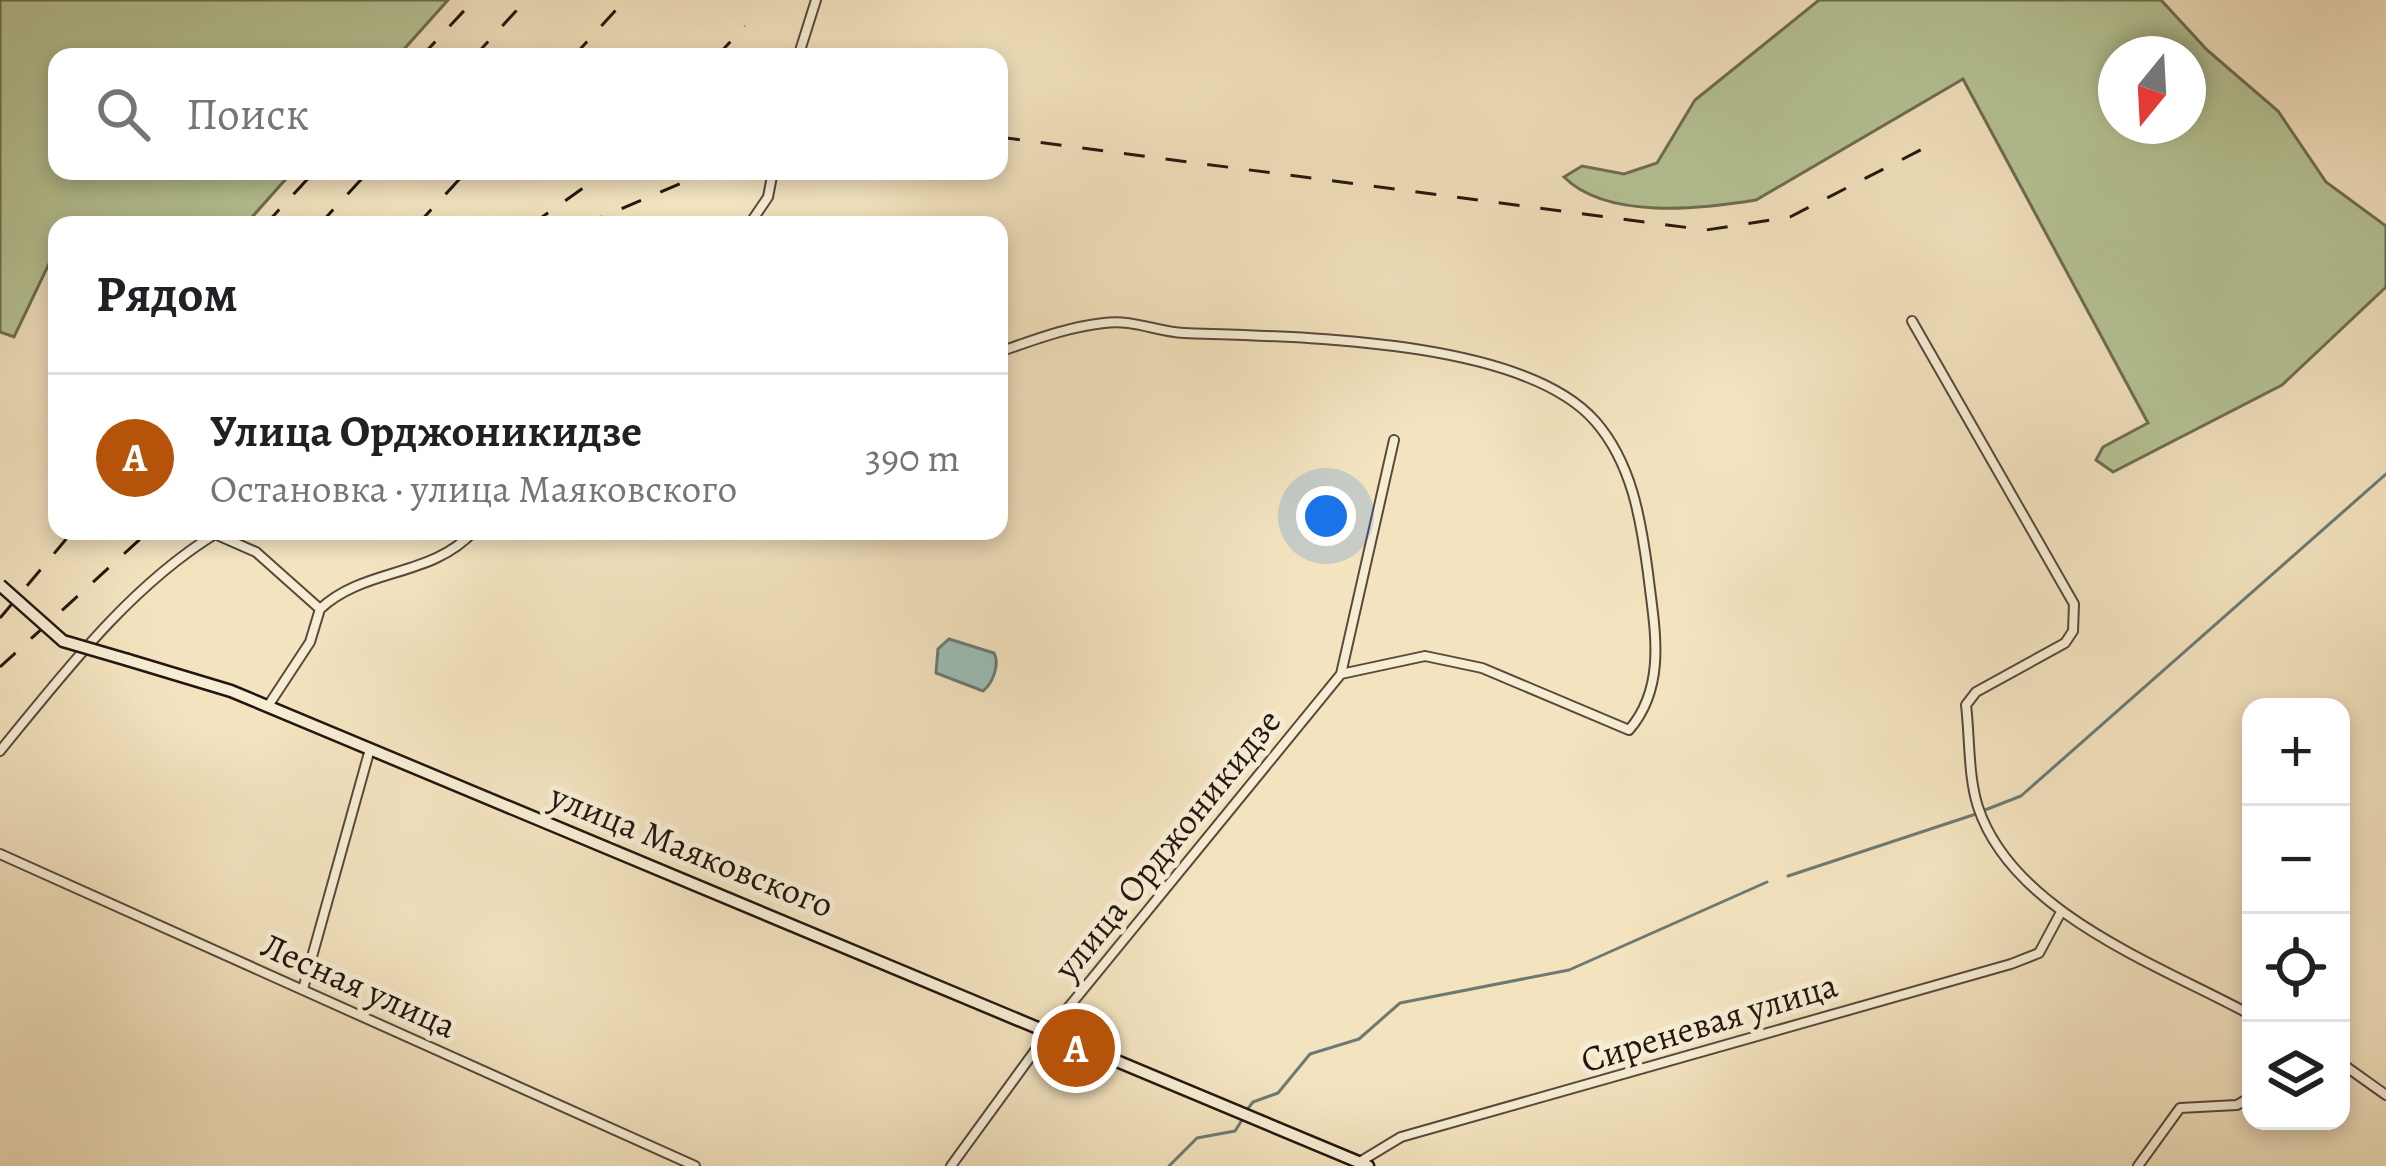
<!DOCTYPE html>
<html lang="ru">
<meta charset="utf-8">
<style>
:root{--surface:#fff;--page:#f2f2f2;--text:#202124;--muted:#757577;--line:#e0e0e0;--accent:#b45309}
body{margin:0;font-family:Alegreya,serif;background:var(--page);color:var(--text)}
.controls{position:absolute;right:36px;bottom:36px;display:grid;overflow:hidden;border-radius:24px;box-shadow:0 6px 18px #0003}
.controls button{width:108px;height:108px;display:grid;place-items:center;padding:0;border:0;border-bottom:3px solid var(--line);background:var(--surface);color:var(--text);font:60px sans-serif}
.compass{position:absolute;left:2098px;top:36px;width:108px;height:108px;border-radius:50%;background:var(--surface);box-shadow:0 6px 18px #0003;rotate:198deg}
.you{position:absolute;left:1326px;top:516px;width:42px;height:42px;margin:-30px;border:9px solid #fff;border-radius:50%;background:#1a73e8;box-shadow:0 0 0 18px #1a73e833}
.badge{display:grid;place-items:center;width:78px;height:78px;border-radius:50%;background:var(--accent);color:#fff;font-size:39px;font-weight:700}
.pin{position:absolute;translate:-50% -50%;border:6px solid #fff;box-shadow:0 3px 12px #0006}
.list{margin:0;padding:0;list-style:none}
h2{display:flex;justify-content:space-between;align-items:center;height:156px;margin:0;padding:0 48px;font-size:51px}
h2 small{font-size:39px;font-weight:400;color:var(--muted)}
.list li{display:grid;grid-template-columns:78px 1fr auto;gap:36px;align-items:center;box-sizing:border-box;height:168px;padding:0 48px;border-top:3px solid var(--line)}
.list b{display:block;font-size:45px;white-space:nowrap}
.list p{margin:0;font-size:39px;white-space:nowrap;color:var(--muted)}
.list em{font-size:39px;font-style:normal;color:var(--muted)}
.icon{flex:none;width:66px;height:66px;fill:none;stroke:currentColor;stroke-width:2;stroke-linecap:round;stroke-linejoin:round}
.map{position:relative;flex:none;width:2386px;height:1166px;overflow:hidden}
.search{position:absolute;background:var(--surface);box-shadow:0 6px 18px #0003;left:48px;top:48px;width:960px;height:132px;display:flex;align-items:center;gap:30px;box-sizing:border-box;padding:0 42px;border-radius:24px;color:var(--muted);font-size:45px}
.panel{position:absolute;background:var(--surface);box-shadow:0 6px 18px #0003;left:48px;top:216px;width:960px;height:324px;border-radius:24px}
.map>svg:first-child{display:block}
.green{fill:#b6c495;stroke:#6d6d52;stroke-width:3;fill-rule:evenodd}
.water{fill:#9cbdb7;stroke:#6c7a73;stroke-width:3}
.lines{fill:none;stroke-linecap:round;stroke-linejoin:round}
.stream{stroke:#6c7a73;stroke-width:3}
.street-casing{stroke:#58493a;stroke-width:12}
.secondary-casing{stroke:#24160e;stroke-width:15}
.street{stroke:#f7edd5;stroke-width:8}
.secondary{stroke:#f7edd5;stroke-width:10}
.rail{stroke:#24160e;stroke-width:3;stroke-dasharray:21 21;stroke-linecap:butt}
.secondary-bridge-casing{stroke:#24160e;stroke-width:15;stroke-linecap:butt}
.secondary-bridge{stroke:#f7edd5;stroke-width:10}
.labels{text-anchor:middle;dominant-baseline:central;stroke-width:10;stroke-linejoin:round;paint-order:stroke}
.street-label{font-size:36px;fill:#24160e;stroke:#f7edd5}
</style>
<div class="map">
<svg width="2386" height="1166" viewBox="0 0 2386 1166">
<rect width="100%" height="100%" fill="#f3e3bf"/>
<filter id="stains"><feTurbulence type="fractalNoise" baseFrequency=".00167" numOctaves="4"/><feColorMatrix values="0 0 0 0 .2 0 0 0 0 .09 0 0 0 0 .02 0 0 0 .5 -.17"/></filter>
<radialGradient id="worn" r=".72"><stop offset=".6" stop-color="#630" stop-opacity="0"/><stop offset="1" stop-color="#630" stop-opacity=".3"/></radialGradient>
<!-- green -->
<path class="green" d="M0,0H448L397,57H57V171H293L245,225H57V247L14,337L0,332Z
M1819,0H2161L2207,50L2278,111L2326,182L2386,226V287L2282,385L2113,472L2096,460L2103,447L2148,423L1963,79L1756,200C1701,209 1607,220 1564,177L1582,166L1624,174L1657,163L1695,100ZM2116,54H2188V126H2116Z"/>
<!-- water -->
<path class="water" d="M949,639L994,653C1000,664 993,683 983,691L936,673L938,649Z"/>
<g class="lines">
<!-- stream -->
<path class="stream" d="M1985,810L2021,796L2386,474
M1788,876L1976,814
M1246,1111L1253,1102L1278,1093L1310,1054L1359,1039L1400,1003L1569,970L1767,882
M1169,1166L1197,1138L1235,1131L1242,1120"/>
<defs>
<path id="street" d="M798,57L816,0
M749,225L768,197L773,171
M1912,321L2074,604L2073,631L2065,643L1976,692L1966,705C1970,738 1968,776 1978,807C2013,913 2159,965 2251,1015
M999,352C1034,340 1067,327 1104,323C1133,319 1157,332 1184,333C1290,337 1521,337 1595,421C1632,463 1641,520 1648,573C1654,626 1668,685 1629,730L1482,668L1425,656L1341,674
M320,609C365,567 431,578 474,531
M1341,674L1394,440
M268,706L310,642L320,609
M0,751C63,674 129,587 215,534L256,552L320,609
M0,854L695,1166
M303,989L370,749
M2341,1063L2386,1095
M1358,1163L1401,1137L2011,964L2039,953L2061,912
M951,1166L1050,1030L1341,674
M2138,1166L2180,1108L2237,1105L2251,1097"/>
<path id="secondary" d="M128,660L231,691L1368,1166"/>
</defs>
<!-- street casing -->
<use href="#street" class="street-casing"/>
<!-- secondary casing -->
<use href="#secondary" class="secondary-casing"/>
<!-- street -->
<use href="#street" class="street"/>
<!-- secondary -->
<use href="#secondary" class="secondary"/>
<!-- rail -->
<path class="rail" d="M421,57L474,0
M474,57L526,0
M573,57L625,0
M716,57L745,26
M999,137L1706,230L1790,217L1938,141
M265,225L315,171
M319,225L369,171
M417,225L467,171
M531,225L607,171
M583,225L710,171
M0,618L73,531
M0,667L149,531"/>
<defs>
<path id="secondary-bridge" d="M0,585L63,641L128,660"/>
</defs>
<!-- secondary-bridge casing -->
<use href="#secondary-bridge" class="secondary-bridge-casing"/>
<!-- secondary-bridge -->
<use href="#secondary-bridge" class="secondary-bridge"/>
</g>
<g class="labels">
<!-- street labels -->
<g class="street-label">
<text transform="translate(1167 844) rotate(-51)">улица Орджоникидзе</text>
<text transform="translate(692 850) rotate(22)">улица Маяковского</text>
<text transform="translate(359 985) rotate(24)">Лесная улица</text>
<text transform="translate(1709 1022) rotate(-17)">Сиреневая улица</text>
</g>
</g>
<rect width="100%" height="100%" filter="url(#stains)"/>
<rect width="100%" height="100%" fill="url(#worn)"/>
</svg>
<div class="controls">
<button>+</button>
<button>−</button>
<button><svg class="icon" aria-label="locate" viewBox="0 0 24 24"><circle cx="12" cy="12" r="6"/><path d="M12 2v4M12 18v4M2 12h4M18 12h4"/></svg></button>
<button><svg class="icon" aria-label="layers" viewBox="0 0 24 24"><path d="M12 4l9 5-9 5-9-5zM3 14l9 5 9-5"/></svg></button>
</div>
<svg class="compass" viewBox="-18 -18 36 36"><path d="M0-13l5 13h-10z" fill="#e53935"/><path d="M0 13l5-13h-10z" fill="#757577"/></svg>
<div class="you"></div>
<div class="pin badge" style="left:1076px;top:1048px">A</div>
<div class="search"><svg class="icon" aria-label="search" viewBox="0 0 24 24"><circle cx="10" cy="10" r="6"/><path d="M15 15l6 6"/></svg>Поиск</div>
<section class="panel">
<h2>Рядом<small></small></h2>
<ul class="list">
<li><span class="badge">A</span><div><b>Улица Орджоникидзе</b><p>Остановка · улица Маяковского</p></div><em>390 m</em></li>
</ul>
</section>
</div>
